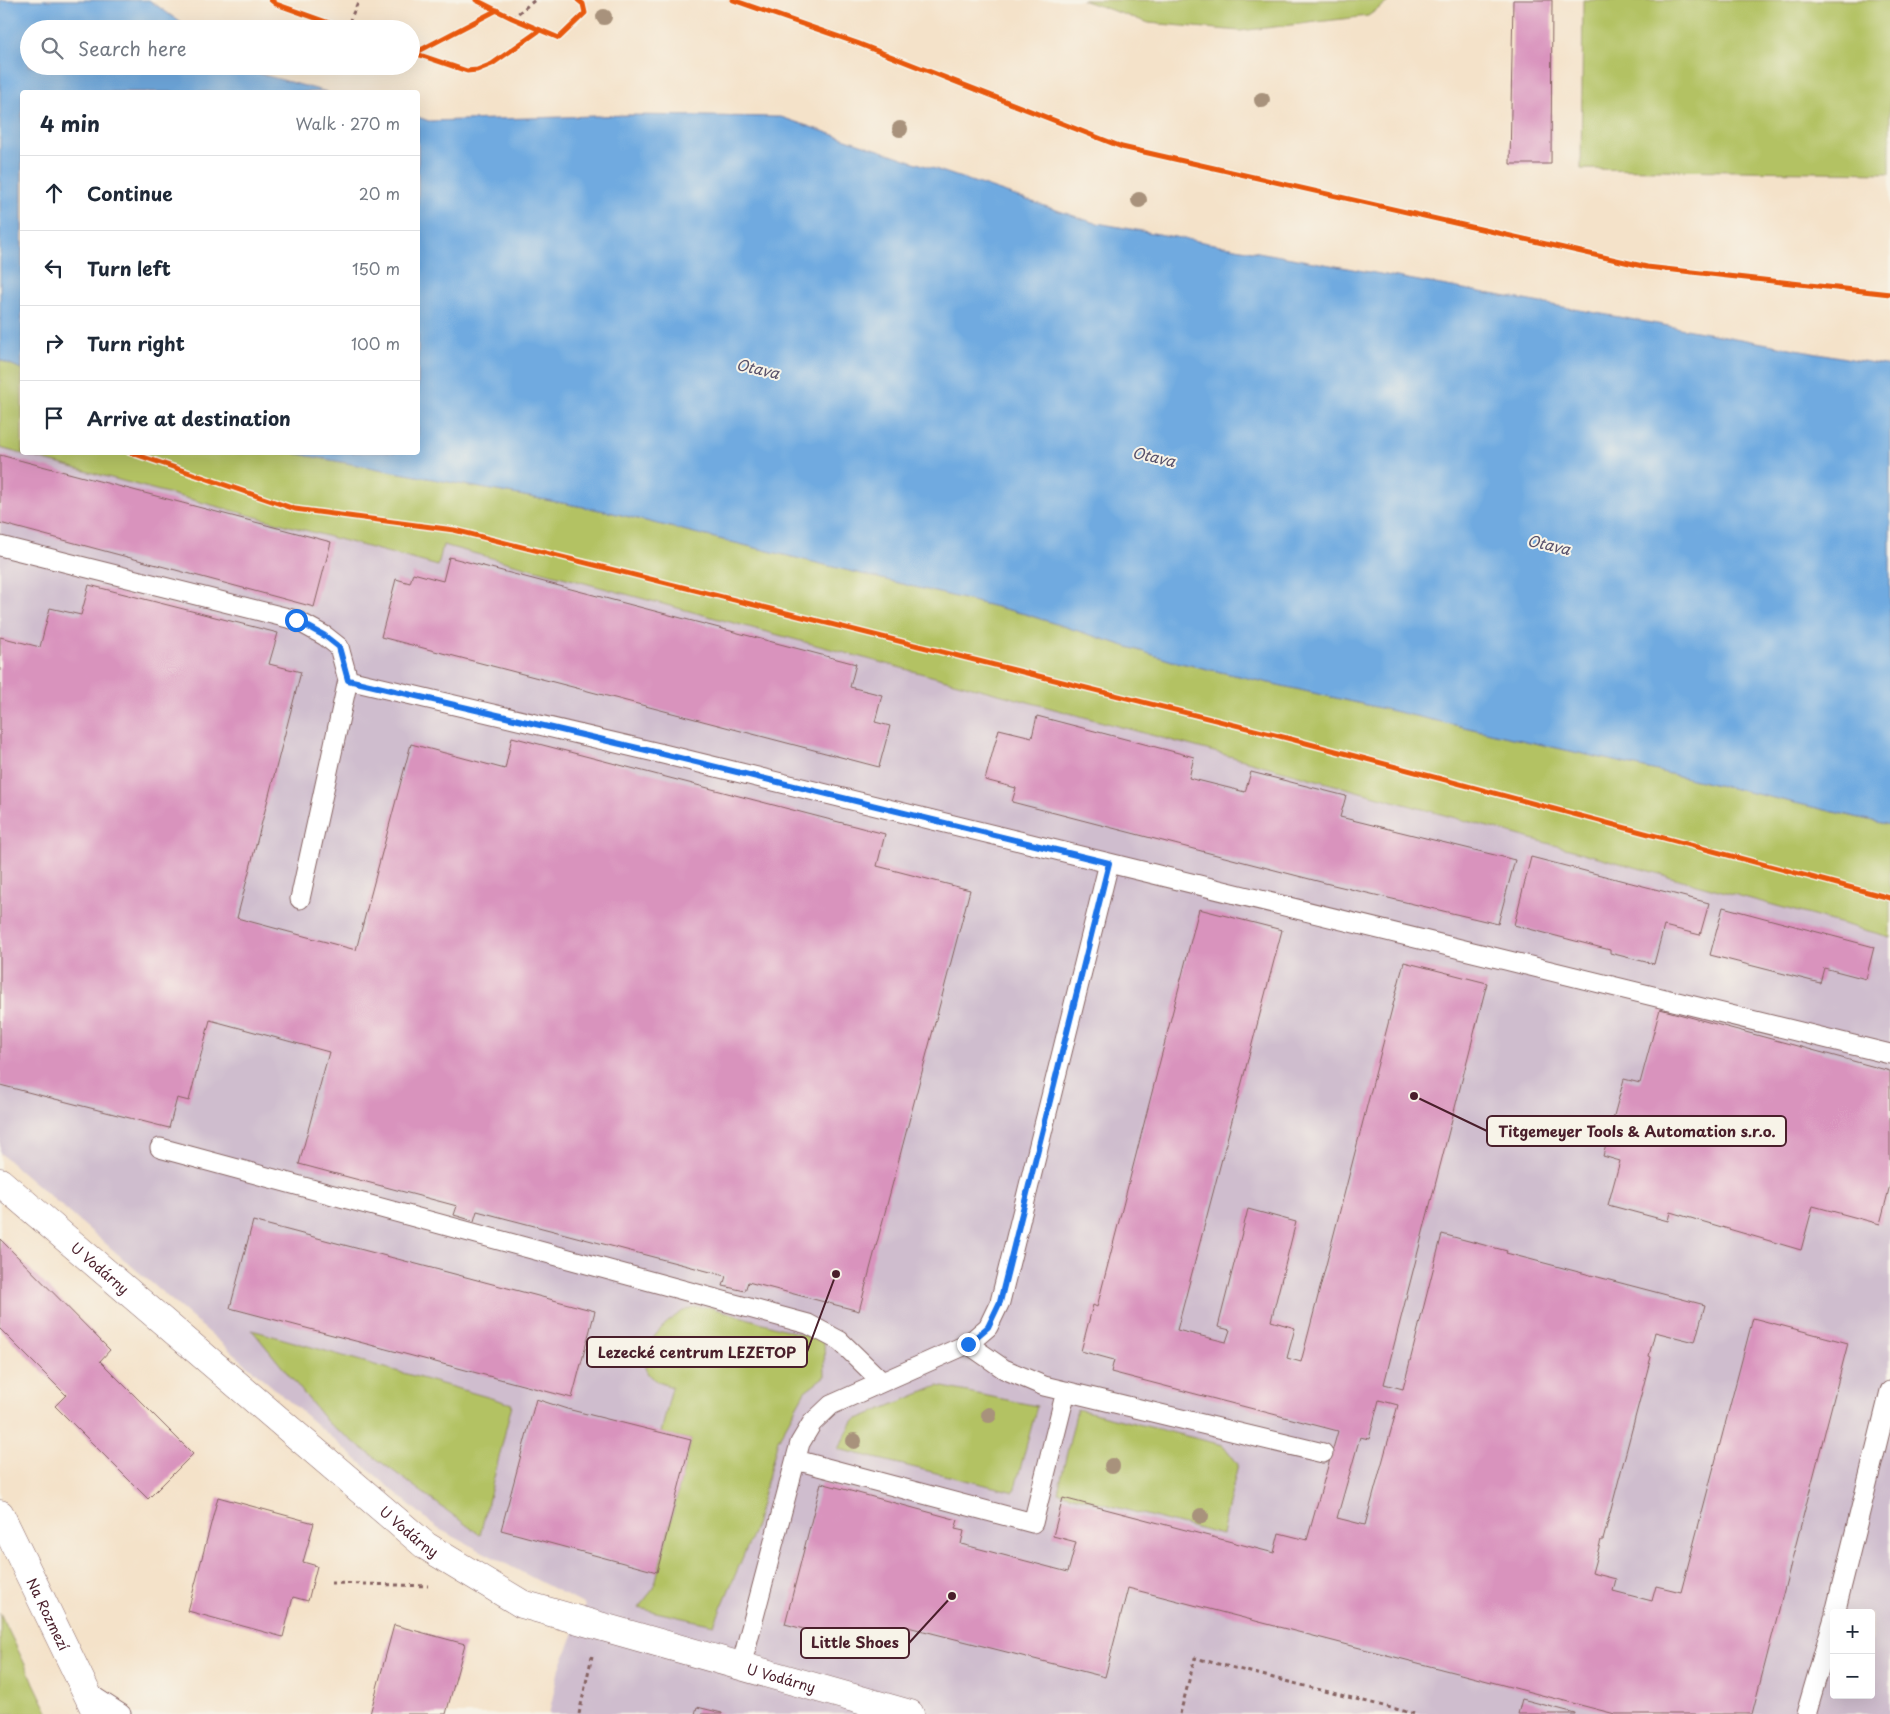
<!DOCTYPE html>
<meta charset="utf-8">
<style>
:root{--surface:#fff;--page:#f2f2f3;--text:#1f2937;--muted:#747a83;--line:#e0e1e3}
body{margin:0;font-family:"Playpen Sans",sans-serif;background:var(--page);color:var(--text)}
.controls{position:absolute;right:15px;bottom:15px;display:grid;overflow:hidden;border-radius:5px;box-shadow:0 5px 20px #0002}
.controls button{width:45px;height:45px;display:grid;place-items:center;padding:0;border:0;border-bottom:1px solid var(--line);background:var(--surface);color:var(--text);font:25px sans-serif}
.stop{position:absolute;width:15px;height:15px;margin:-11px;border:4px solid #1a73e8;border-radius:50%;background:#fff}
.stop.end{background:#1a73e8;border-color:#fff;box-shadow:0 1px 5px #0008}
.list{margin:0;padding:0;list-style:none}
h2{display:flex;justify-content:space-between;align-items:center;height:65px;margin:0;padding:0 20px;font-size:21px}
h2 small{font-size:16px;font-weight:400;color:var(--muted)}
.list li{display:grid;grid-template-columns:32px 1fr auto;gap:15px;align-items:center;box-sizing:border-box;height:75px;padding:0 20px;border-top:1px solid var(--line)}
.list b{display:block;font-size:19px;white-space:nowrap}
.list em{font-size:16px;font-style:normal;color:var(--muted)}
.icon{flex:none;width:28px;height:28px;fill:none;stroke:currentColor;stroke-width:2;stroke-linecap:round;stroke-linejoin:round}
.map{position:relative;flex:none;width:1890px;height:1714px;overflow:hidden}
.search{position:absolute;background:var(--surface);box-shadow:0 5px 20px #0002;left:20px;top:20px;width:400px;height:55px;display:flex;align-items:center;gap:12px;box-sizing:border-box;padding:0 18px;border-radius:28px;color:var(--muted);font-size:19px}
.panel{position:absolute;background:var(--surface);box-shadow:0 5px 20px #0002;left:20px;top:90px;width:400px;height:365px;border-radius:5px}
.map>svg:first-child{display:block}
.industrial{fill:#cfbdce;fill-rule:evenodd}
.green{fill:#b3c264;stroke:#7e7048}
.water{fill:#70aae0;stroke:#5d6486}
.building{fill:#d993bd;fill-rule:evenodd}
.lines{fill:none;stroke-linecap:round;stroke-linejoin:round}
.service-casing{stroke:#866362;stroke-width:21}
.minor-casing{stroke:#866362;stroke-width:29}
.path{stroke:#866362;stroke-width:3;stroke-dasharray:4 4;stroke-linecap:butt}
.service{stroke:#fff;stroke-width:19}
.minor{stroke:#fff;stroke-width:28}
.cycleway-casing{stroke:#f7f3e8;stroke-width:8}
.cycleway{stroke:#e8590c;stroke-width:5}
.tree{fill:#a8927b}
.route{stroke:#1a73e8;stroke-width:6}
.labels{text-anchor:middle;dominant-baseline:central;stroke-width:4;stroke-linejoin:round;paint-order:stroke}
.street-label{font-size:14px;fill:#4a1f2b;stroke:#f7f3e8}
.water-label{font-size:15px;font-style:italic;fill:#57506a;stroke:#f7f3e8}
.leader{fill:none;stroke:#4a1f2b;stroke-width:2}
.callout-dot{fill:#4a1f2b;stroke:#f7f3e8;stroke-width:2}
.callout{fill:#f7f3e8;stroke:#4a1f2b;stroke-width:2}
.callout-label{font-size:15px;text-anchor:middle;font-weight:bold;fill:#4a1f2b}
</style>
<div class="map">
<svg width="1890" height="1714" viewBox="0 0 1890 1714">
<rect width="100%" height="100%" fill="#f7f3e8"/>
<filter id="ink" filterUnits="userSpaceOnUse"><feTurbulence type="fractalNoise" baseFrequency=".02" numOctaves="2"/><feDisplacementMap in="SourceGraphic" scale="10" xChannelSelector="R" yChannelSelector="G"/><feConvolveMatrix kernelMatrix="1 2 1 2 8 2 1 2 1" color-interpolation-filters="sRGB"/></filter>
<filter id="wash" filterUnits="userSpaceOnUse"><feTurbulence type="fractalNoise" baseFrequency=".0096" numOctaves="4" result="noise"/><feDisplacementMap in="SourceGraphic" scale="20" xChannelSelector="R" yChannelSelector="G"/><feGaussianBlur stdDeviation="1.12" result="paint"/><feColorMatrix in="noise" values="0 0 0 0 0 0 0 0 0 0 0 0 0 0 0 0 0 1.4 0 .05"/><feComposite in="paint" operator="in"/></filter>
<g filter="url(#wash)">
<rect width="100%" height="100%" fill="#f4e2c9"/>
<!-- industrial -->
<path class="industrial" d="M0,448L437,566L443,545L1207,750L1890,937V1714H549L558,1673L585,1605L437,1528L0,1153ZM1834,1613H1871V1695H1834Z"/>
<!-- green -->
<path class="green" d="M1082,0H1391L1368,16L1240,31L1149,23Z
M1583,0H1890V173L1581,169Z
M0,360L22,369V452L293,453L605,511L1025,614L1172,661L1610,760L1890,825V937L1207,750L443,545L438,566L0,448Z
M709,1307L824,1341L825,1376L805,1391L778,1440L753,1533L714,1625L638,1608L654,1588L691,1440L661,1433L672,1387C664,1384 653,1381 648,1374C632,1351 670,1315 690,1308C696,1306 703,1307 709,1307Z
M252,1330L512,1404L480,1535L328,1423Z
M938,1386L1037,1406L1014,1492L838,1449L853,1421Z
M1077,1409L1223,1445L1238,1464L1222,1535L1058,1492Z
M0,1613L49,1714H0Z"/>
<!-- water -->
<path class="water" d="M0,0H149L190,29H29V66H242L249,71L327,92H22V369L0,360Z
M629,115L781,117L1092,222L1890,366V825L1610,760L1172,661L1025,614L605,511L293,453L418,452V117L429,121Z"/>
<g id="blocks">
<!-- building -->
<path class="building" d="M1513,0H1552L1551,164H1510Z
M0,455L331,542L314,607L0,523Z
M449,557L856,664L850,687L882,695L875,722L890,726L879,767L381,637L396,579L410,583L413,573L443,581Z
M89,585L278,633L269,664L301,672L237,918L356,950L411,744L505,769L512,737L885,834L877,866L970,890L859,1311L748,1282L745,1291L723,1286L726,1276L477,1211L474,1221L454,1215L457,1206L299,1164L329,1052L210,1020L189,1101L177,1098L169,1128L0,1085V637L40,647L50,608L81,615Z
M1037,716L1194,757L1189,778L1245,792L1251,772L1346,796L1340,817L1515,860L1498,924L1325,883L1012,802L1016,788L985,780L999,729L1032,737Z
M1531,857L1709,903L1700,935L1664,926L1654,964L1610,953V950L1514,925Z
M1723,907L1874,947L1866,979L1824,968L1820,983L1710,955Z
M1199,909L1282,930L1177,1330L1226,1342L1230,1330L1218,1327L1248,1209L1296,1222L1271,1321L1295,1328L1287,1358L1301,1362L1404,962L1487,983L1384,1384L1403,1389L1442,1234L1507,1251L1506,1253L1705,1305L1695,1342L1655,1332L1649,1356L1651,1357L1603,1540H1601L1592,1573L1616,1579L1613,1591L1652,1601L1656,1586L1681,1592L1753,1318L1848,1343L1752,1714H1615L1128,1588L1105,1677L908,1627L901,1655L785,1624L821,1483L958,1520L955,1529L964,1531L961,1544L1068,1572L1076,1542L1053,1536L1063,1498L1274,1553L1279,1533L1307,1540L1338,1431L1111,1372L1114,1360L1081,1351L1093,1305L1097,1307ZM1379,1400L1398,1405L1365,1525L1337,1518L1360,1437L1369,1439Z
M1660,1009L1890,1071V1185L1880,1224L1813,1206L1801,1250L1670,1212L1668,1221L1608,1205L1620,1161L1603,1156L1624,1079L1640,1083Z
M253,1221L595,1311L572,1398L230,1308Z
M0,1239L110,1350L100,1361L193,1454L148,1499L55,1406L66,1395L0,1329Z
M536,1399L567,1409L691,1440L657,1572L501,1530Z
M218,1497L314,1523L303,1562L317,1566L308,1601L293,1597L283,1637L188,1611Z
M394,1625L465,1644L446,1714H370Z
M1522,1699L1575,1713V1714H1518Z
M697,1707L722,1713V1714H695Z"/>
</g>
</g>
<g filter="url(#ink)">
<use href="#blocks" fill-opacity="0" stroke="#866362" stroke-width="1"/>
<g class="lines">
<defs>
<path id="service" d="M0,546L296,620L325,636L339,647L348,680L659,753L1109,863L1000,1302L988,1327L968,1344L831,1405L812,1423L800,1443L741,1666
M1109,863L1890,1054
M300,899L348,680
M160,1148L808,1324L840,1341L882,1382
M968,1344L1004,1369L1044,1386L1323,1453
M796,1460L1033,1523L1066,1391
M1835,1613L1890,1391
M87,1692L121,1714
M1806,1714L1834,1618"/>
<g id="minor">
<path id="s1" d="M0,1182L426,1546L522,1604L910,1714"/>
<path id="s2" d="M0,1514L97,1714"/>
</g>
</defs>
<!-- service casing -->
<use href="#service" class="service-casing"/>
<!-- minor casing -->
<use href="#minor" class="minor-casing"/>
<!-- path -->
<path class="path" d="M271,0L276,4L346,29
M476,0L512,18L559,38L585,13L583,4L578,0
M512,18L535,0
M346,29L359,0
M411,52L467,71L477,70L492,64L540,30
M416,53L496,11
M331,1583L428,1586
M579,1714L592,1656
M1180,1714L1195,1658L1415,1714"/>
<!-- service -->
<use href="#service" class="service"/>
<!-- minor -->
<use href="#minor" class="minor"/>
<defs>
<path id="cycleway" d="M271,0L276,4L346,29
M476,0L512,18L559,38L585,13L583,4L578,0
M733,0L857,43L1122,147L1647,267L1890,294
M411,52L467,71L477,70L492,64L540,30
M415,53L497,10
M129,452L295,509L454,530L1287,738L1890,898"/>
</defs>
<!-- cycleway casing -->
<use href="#cycleway" class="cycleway-casing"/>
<!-- cycleway -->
<use href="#cycleway" class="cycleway"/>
</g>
<!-- trees -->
<g class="tree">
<circle cx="604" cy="17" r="8"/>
<circle cx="1262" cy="100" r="8"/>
<circle cx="900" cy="129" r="8"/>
<circle cx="1139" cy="200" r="8"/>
<circle cx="989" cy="1415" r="8"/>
<circle cx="854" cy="1441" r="8"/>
<circle cx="1112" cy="1466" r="8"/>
<circle cx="1201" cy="1516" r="8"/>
</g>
</g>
<g class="lines" filter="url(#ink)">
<!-- route -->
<path class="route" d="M296,620L325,636L339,647L348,680L659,753L1109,863L1000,1302L988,1327L968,1344"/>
</g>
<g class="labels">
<!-- street labels -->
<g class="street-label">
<text stroke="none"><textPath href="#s1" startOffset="132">U Vodárny</textPath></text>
<text stroke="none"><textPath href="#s1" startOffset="538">U Vodárny</textPath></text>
<text stroke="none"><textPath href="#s2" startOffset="111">Na Rozmezí</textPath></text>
<text stroke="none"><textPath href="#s1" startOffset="942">U Vodárny</textPath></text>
</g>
<!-- water labels -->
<g class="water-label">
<text transform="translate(758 368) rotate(13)">Otava</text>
<text transform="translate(1154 456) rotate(13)">Otava</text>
<text transform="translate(1549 544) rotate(13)">Otava</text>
</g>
</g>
<!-- callouts -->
<path class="leader" d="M1414 1096L1487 1131M836 1274L807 1352M952 1596L909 1643"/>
<g class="callout-dot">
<circle cx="1414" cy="1096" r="5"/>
<circle cx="836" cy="1274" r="5"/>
<circle cx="952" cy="1596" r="5"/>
</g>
<g class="callout">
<rect x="1487" y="1116" width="299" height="30" rx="5"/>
<rect x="587" y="1337" width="220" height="30" rx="5"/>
<rect x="801" y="1628" width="108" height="30" rx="5"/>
</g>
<g class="callout-label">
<text x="1637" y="1137">Titgemeyer Tools &amp; Automation s.r.o.</text>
<text x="697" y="1358">Lezecké centrum LEZETOP</text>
<text x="855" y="1648">Little Shoes</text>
</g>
</svg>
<div class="controls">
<button>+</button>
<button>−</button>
</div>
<div class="stop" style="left:296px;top:620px"></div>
<div class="stop end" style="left:968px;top:1344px"></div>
<div class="search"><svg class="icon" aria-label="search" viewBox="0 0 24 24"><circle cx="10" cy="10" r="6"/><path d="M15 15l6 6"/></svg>Search here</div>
<section class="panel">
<h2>4 min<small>Walk · 270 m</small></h2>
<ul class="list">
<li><svg class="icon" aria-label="ahead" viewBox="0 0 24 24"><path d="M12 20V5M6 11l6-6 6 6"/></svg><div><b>Continue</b></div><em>20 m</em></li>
<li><svg class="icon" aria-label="left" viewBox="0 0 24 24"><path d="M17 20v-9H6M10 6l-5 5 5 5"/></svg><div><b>Turn left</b></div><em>150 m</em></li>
<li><svg class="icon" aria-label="right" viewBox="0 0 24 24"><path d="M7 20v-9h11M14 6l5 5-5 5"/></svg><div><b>Turn right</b></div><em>100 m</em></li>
<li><svg class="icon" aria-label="arrive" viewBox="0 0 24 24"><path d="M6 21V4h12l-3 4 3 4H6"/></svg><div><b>Arrive at destination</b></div></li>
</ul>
</section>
</div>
